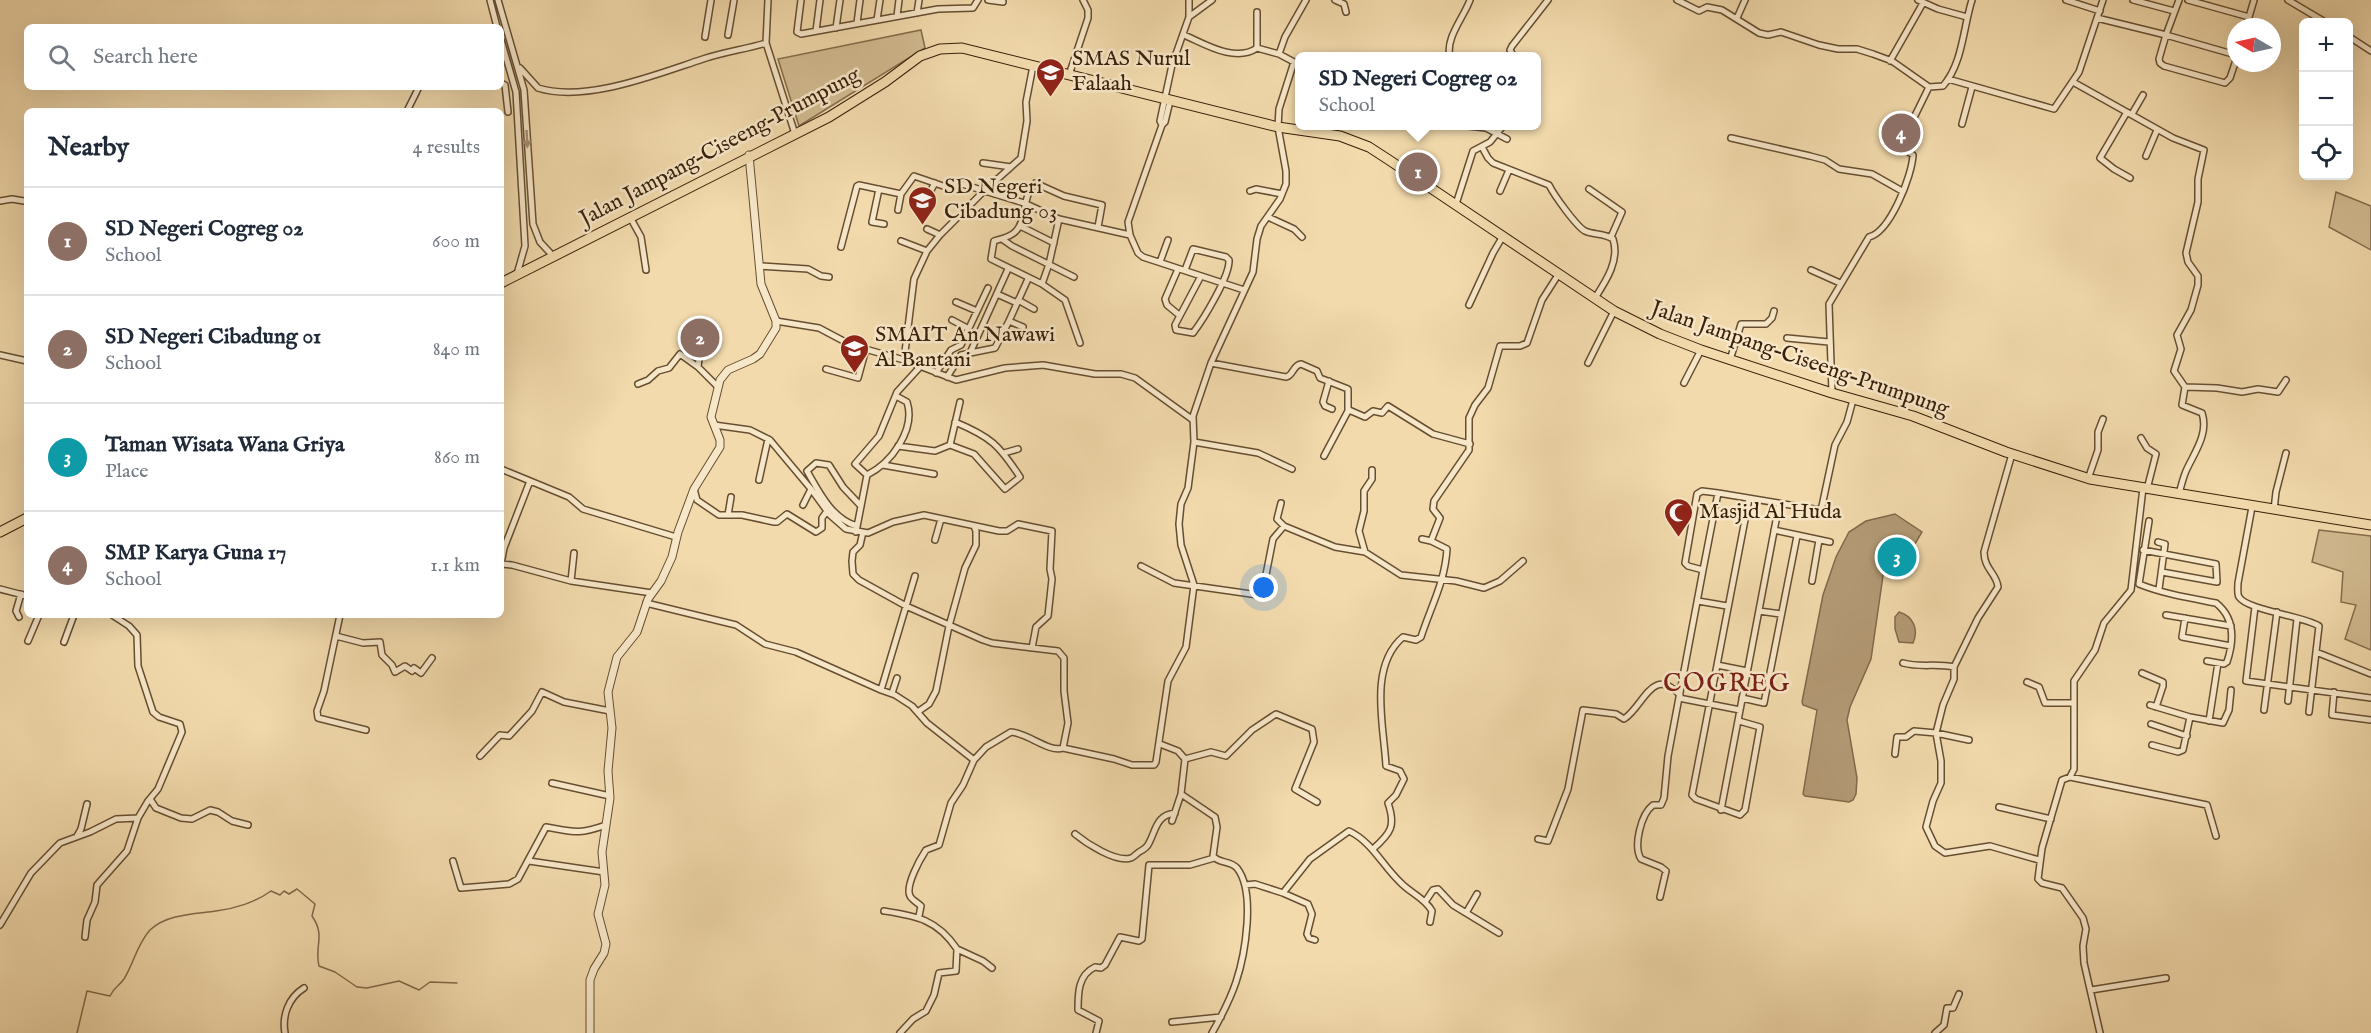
<!DOCTYPE html>
<meta charset="utf-8">
<style>
:root{--surface:#fff;--page:#f6f6f7;--text:#1f2937;--muted:#747a83;--line:#e0e1e3;--accent:#b45309}
body{margin:0;font-family:"IM FELL English",serif;background:var(--page);color:var(--text)}
.controls{position:absolute;right:18px;top:18px;display:grid;overflow:hidden;border-radius:9px;box-shadow:0 6px 24px #0002}
.controls button{width:54px;height:54px;display:grid;place-items:center;padding:0;border:0;border-bottom:2px solid var(--line);background:var(--surface);color:var(--text);font:30px sans-serif}
.compass{position:absolute;left:2227px;top:18px;width:54px;height:54px;border-radius:50%;background:var(--surface);box-shadow:0 6px 24px #0002;rotate:279deg}
.you{position:absolute;left:1264px;top:588px;width:21px;height:21px;margin:-15px;border:4px solid #fff;border-radius:50%;background:#1a73e8;box-shadow:0 0 0 9px #1a73e833}
.badge{display:grid;place-items:center;width:39px;height:39px;border-radius:50%;background:var(--accent);color:#fff;font-size:20px;font-weight:700}
.pin{position:absolute;translate:-50% -50%;border:3px solid #fff;box-shadow:0 2px 6px #0006}
.popup{position:absolute;left:1295px;top:52px;width:246px;height:78px;box-sizing:border-box;display:grid;place-content:center;border-radius:9px;background:var(--surface);filter:drop-shadow(0 2px 4px #0005);font-size:20px;white-space:nowrap;color:var(--muted)}
.popup b{font-size:22px;color:var(--text)}
.popup::after{content:'';position:absolute;left:50%;top:100%;margin-left:-12px;border:12px solid transparent;border-top-color:var(--surface)}
.list{margin:0;padding:0;list-style:none}
h2{display:flex;justify-content:space-between;align-items:center;height:78px;margin:0;padding:0 24px;font-size:26px}
h2 small{font-size:20px;font-weight:400;color:var(--muted)}
.list li{display:grid;grid-template-columns:39px 1fr auto;gap:18px;align-items:center;box-sizing:border-box;height:108px;padding:0 24px;border-top:2px solid var(--line)}
.list b{display:block;font-size:22px;white-space:nowrap}
.list p{margin:0;font-size:20px;white-space:nowrap;color:var(--muted)}
.list em{font-size:20px;font-style:normal;color:var(--muted)}
.icon{flex:none;width:33px;height:33px;fill:none;stroke:currentColor;stroke-width:2;stroke-linecap:round;stroke-linejoin:round}
.map{position:relative;flex:none;width:2371px;height:1033px;overflow:hidden}
.search{position:absolute;background:var(--surface);box-shadow:0 6px 24px #0002;left:24px;top:24px;width:480px;height:66px;display:flex;align-items:center;gap:15px;box-sizing:border-box;padding:0 21px;border-radius:9px;color:var(--muted);font-size:22px}
.panel{position:absolute;background:var(--surface);box-shadow:0 6px 24px #0002;left:24px;top:108px;width:480px;height:510px;border-radius:9px}
.map>svg:first-child{display:block}
.green{fill:#d2ba90;stroke:#856c4c;stroke-width:1.5}
.water{fill:#b39a75;stroke:#82694a;stroke-width:1.5}
.lines{fill:none;stroke-linecap:round;stroke-linejoin:round}
.stream{stroke:#82694a;stroke-width:1.5}
.minor-casing{stroke:#664e32;stroke-width:8}
.tertiary-casing{stroke:#664e32;stroke-width:9}
.primary-casing{stroke:#381f09;stroke-width:11}
.minor{stroke:#f7e7c9;stroke-width:5}
.tertiary{stroke:#f7e7c9;stroke-width:7}
.primary{stroke:#f2daac;stroke-width:9}
.oneway{fill:#a18d73}
.labels{text-anchor:middle;dominant-baseline:central;stroke-width:5;stroke-linejoin:round;paint-order:stroke}
.poi-label{font-size:22px;fill:#381f09;stroke:#f7e7c9;text-anchor:start}
.street-label{font-size:22px;fill:#381f09;stroke:#f7e7c9}
.quarter-label{font-size:26px;letter-spacing:1.5px;fill:#7a1f14;stroke:#f7e7c9}
</style>
<div class="map">
<svg width="2371" height="1033" viewBox="0 0 2371 1033">
<rect width="100%" height="100%" fill="#f2daac"/>
<filter id="stains"><feTurbulence type="fractalNoise" baseFrequency=".00333" numOctaves="4"/><feColorMatrix values="0 0 0 0 .2 0 0 0 0 .09 0 0 0 0 .02 0 0 0 .5 -.17"/></filter>
<radialGradient id="worn" r=".72"><stop offset=".6" stop-color="#630" stop-opacity="0"/><stop offset="1" stop-color="#630" stop-opacity=".3"/></radialGradient>
<!-- green -->
<path class="green" d="M921,30L925,48L799,126L778,59Z
M2336,192L2371,206V250L2329,227Z
M2319,530L2371,536V650L2345,639L2356,605L2341,602L2343,572L2312,562Z"/>
<!-- water -->
<path class="water" d="M1895,514L1922,532L1915,544L1888,541L1871,659L1850,707L1847,720L1857,778L1856,794L1853,800L1849,802L1805,796L1803,794L1817,710L1803,705L1802,702L1823,595L1836,557L1849,532L1866,521Z
M1899,612C1913,616 1919,629 1913,643L1899,642L1895,629V617Z"/>
<g class="lines">
<!-- stream -->
<path class="stream" d="M77,1033L87,991L110,996C114,987 119,986 124,979C134,963 137,944 150,930C167,914 195,914 216,911C234,909 256,902 271,891L280,895L284,891L289,894L297,889L315,904L312,916C326,936 314,946 319,966L335,972L357,987L367,988L399,981L419,990L430,982L457,983"/>
<defs>
<path id="minor" d="M490,0L497,27
M498,0L524,90L533,224L540,242L553,256
M768,0L766,43L795,134
M801,0L797,32L801,34L938,9L973,8L978,0
M988,0L1003,2
M1335,0L1344,4L1346,12
M1677,0L1699,11L1707,7L1722,10L1759,33L1768,35L1781,32L1819,45L1838,49H1857L1873,54L1892,61L1929,87L1943,86C1963,63 1963,28 1972,0
M1918,0L1938,9L1967,17
M2066,0L2100,11
M2133,0L2174,11
M2179,0L2166,35L2236,55
M2188,0L2249,17
M2288,0L2325,22
M1257,12V48L1279,54
M917,13L919,0
M897,16L899,0
M1189,17L1212,0
M1737,18L1745,0
M2097,18L2166,35L2159,59L2160,63L2164,66L2225,83L2230,78L2236,60
M877,20L880,0
M857,23L860,0
M2246,27L2254,0
M836,28L840,0
M816,31L820,0
M728,35L734,0
M1184,35C1205,44 1235,63 1257,48
M2348,36L2371,51
M705,37L711,0
M501,40L516,92L525,246L517,274
M1450,57C1445,38 1464,17 1470,0
M1514,57L1510,50L1512,46L1548,0
M1890,61L1923,3
M520,68L538,88C586,103 657,74 703,59C724,52 746,49 766,43
M1069,75L1088,18V10L1083,0
M1948,79L2054,109L2079,72L2103,0
M2073,82L2173,138L2204,150L2198,179V202L2186,253L2188,262L2198,276V285L2191,310L2177,335L2181,349L2174,371L2185,387L2182,405L2202,413C2209,434 2194,453 2186,471C2183,478 2181,486 2179,494
M501,83L505,85L508,112
M1170,101L1165,122L1162,125L1128,222L1130,235L1138,253L1143,257L1244,290
M407,111L419,87
M2127,112L2100,158L2114,169L2130,178
M2132,114L2143,95
M1962,124L1972,87
M1162,125L1160,121L1172,65L1189,17V0
M1468,126L1486,128L1507,139
M1731,138L1810,156L1825,160L1839,169L1872,174L1902,191
M1482,147L1488,158L1493,163L1549,185C1554,195 1576,226 1585,231C1594,235 1604,233 1613,239C1620,260 1606,281 1595,298
M2146,156L2157,130
M983,163L1011,167
M879,189L872,222L884,224
M1589,189L1622,212L1611,237
M1250,191L1256,189L1282,194
M1500,191L1509,170
M0,201L12,199L24,201
M1456,204L1473,151L1490,142L1503,126
M922,206L935,183
M898,210L901,194
M630,217L641,237L646,270
M1268,217L1294,229L1302,237
M1059,219L1049,264L1042,284L991,259L994,241C1001,239 1011,237 1016,231C1027,220 1022,196 1035,183L1064,196L1102,205L1098,227
M1020,226L1054,243
M927,229L940,235
M1002,239L1012,246L1074,277
M901,241L927,251
M841,247L857,186L859,185L901,194L914,176L949,188L957,184H962L1024,203L1059,219L1130,235
M1160,262L1168,240
M760,266L808,269L821,276L829,277
M1008,269L970,353L995,348L1009,321
M1178,269L1165,299L1167,305L1179,315
M1185,270L1193,249L1226,257L1229,260C1230,276 1203,320 1193,333L1176,330L1175,325L1201,276
M1811,270L1840,283
M1042,284L1065,300L1080,343
M997,294L1017,303
M1018,300L1034,309
M956,302L977,311
M1469,305L1493,253L1503,236
M952,320L969,329
M776,321L819,328L851,345L904,360L914,279L927,251L940,235L983,192L1021,158L1027,121L1026,102L1033,66
M1023,327L1009,321L1028,279
M1787,338L1829,342
M701,342L698,367L718,387
M0,355L27,361
M904,360L956,380L1005,368L1043,365L1095,374H1121L1135,378L1193,420
M1730,360L1741,324H1766L1772,318L1774,311
M1211,363L1286,377C1293,376 1293,365 1301,364L1317,371L1320,378L1348,389V411L1324,456
M1588,363L1614,311
M826,369L858,378L866,349
M936,373L951,350L961,345L988,288
M947,377L961,355L970,353
M1329,381L1323,402L1325,406L1332,409
M1684,383L1701,350
M638,384L648,380L658,371L669,368L680,354L698,367
M2185,387L2217,388L2242,392L2258,389L2278,392L2286,380
M1832,393L1829,304L1869,237C1890,232 1912,176 1913,155L1904,149L1902,142L1929,87
M1349,410L1365,417L1373,411L1382,413L1388,406L1433,434L1470,444
M714,425L750,430L770,440L811,489L830,515L846,529L868,533L893,522L924,515L999,531H1007L1018,524L1052,531L1050,569L1052,579L1048,616L1036,627L1032,648
M2141,438L2147,448L2156,454L2147,489
M1194,442L1258,453L1292,469
M950,445L974,454L1005,489L1020,477C999,445 991,437 955,422
M898,446L935,451L950,445L960,402
M1004,453L1018,449
M2012,454L1984,552C1984,569 1997,574 1998,587L1978,618L1954,667V679L1943,705L1936,733L1941,761V783L1933,801L1926,827L1935,846L1945,853L1990,846L2039,860
M883,465L934,474
M501,469L569,497L583,509L676,537
M867,475C891,463 916,430 907,402L896,396
M2088,479L2098,450V432L2103,419
M759,480L768,439
M694,489L697,500L719,515H742L774,522H777L787,514L816,532L822,528V518L827,511
M1281,503L1277,519L1284,526
M803,505L811,489
M2252,507L2238,583C2238,587 2237,594 2239,597C2247,610 2303,616 2319,626L2309,712
M2274,510L2276,492L2286,453
M728,515L731,497
M2149,521L2139,584C2164,594 2190,598 2216,603C2235,618 2234,641 2227,662L2224,664L2207,661
M857,526C832,519 819,492 807,471L816,463L829,465L843,487L861,506
M1774,530L1830,542
M856,532L867,475L855,464L879,436L897,392L919,368
M863,532L860,545L853,552L852,561L853,574L859,580L906,606L983,640L992,643L1058,651L1064,658V691L1068,723L1063,748C1049,753 1028,733 1011,732L986,747L974,760L963,785L951,803L939,845L926,850C920,859 905,886 910,896C912,900 918,903 921,906L919,916
M1422,539L1431,541L1440,518L1433,509L1434,501L1469,450V418L1475,405L1488,388L1500,346H1520L1527,343L1542,300L1558,275
M935,540L941,519
M2158,542L2165,544L2159,589
M2143,550L2216,564L2217,582L2162,572
M1365,552L1359,531L1364,511V491L1372,479V470
M501,564L512,565L571,581L652,593
M501,564L504,548L530,481
M1141,566L1174,583L1258,595L1263,590L1273,539L1284,526L1335,547L1365,552L1401,575L1456,581L1484,588L1500,581L1523,561
M1703,570L1718,493
M571,581L574,553
M1812,581L1819,540
M0,589L27,596
M1698,601L1727,606
M646,603L736,625L765,644L796,652L881,690L895,695L912,706L927,723L974,760
M2255,607L2246,681L2371,698
M1759,611L1781,614
M340,615L324,691L317,711L318,718L366,730
M2166,615L2231,626
M19,617L16,611L21,594
M2185,618L2182,637L2231,646
M336,636L363,643L380,642L382,655L392,665L395,672L405,666L412,671L414,668L421,673L432,658
M28,641L39,615
M64,642L74,615
M2316,652L2371,674
M1903,663C1921,668 1936,663 1954,667
M1717,665L1747,671
M2142,673L2163,682V686L2156,707
M2027,682L2039,687L2045,703H2073
M881,690L915,576
M2334,692L2332,715L2371,720
M892,693L897,678
M1679,698L1740,710
M1742,698L1764,703L1797,536
M2288,701L2297,619
M2150,705L2190,717L2223,723L2229,710L2231,690
M2264,710L2277,612
M919,711L929,704L936,691L949,626L965,568L976,545V531L974,526
M1739,721L1760,727L1745,810L1740,815L1696,799L1692,795L1749,499
M2209,721L2218,663
M2151,724L2187,736
M1160,744L1178,751L1185,759L1181,794L1215,817L1217,827L1213,856C1219,864 1230,860 1237,868C1256,892 1245,955 1236,982C1230,1000 1221,1017 1212,1033
M2152,745L2178,752L2183,750L2190,717
M1063,748L1114,759L1132,765H1154L1156,762L1168,681L1186,647L1194,585L1181,545L1179,524L1181,504L1188,488L1194,442L1193,416L1211,363L1253,272L1257,239L1261,226L1280,199L1286,184V171L1278,127L1279,109L1294,62L1279,54L1285,37L1306,0
M1895,754L1897,737H1906L1914,731L1936,733L1969,740
M480,756L500,735L509,736L532,711L542,692L564,702L610,711
M1185,759L1211,752L1226,756L1252,730L1276,714L1312,729L1314,742L1295,789L1317,802
M2070,777L2074,769V681L2095,650L2104,623L2131,590L2143,488
M552,783L610,796
M150,799L156,808L181,818L192,819L210,810L218,812L232,821L248,825
M1999,807L2051,819
M1721,810L1779,505
M1172,821L1181,794
M1075,834C1086,843 1116,863 1131,858C1134,857 1136,854 1139,852C1143,850 1147,848 1149,843C1156,830 1156,815 1175,813
M77,836L81,829L87,804
M1538,839L1548,841L1568,789L1583,710L1616,714L1624,719C1644,706 1652,665 1680,695
M1373,849C1391,833 1396,826 1388,803L1396,795L1404,779L1400,771L1386,766C1384,726 1368,667 1403,637L1416,640L1421,637C1431,606 1445,582 1447,549L1431,541
M453,861L461,888L509,884L518,879L546,827C574,832 578,835 606,825
M529,861L604,872
M1245,885L1255,884L1283,893L1310,859L1349,831C1372,842 1382,865 1400,882C1410,893 1425,898 1432,911L1430,922
M1283,893L1308,904L1312,914L1307,934L1309,938L1315,940
M1660,897L1666,871L1661,867L1641,859C1633,846 1641,814 1653,805H1661L1664,798L1668,756L1703,570L1688,566L1685,563L1697,494L1702,491L1718,493L1820,510L1822,506L1835,445L1847,422L1853,400
M1425,902L1433,890L1438,889L1453,905L1499,933
M884,911C916,916 937,919 957,949L956,971L939,973L934,995L926,1011L913,1019L900,1033
M1466,913L1477,894
M0,925L31,873L60,843L90,832L116,819L138,818
M85,937L87,920L95,902L97,885L127,851L138,818L148,801L158,789L182,732L180,724L159,717L153,712L138,666L137,635L129,626L112,615
M957,949L983,961L992,968
M2091,990L2166,978
M1172,1022L1221,1017
M285,1033C282,1016 288,998 304,988
M1096,1033L1099,1021L1078,1010C1078,993 1078,975 1095,967L1101,968L1105,965L1120,937L1139,941L1142,939L1149,865H1190L1214,858
M1935,1033L1944,1025L1947,1008H1953L1959,994
M2100,1033L2084,963L2083,946L2086,929L2083,918L2062,888L2042,883L2038,879L2042,848L2062,780L2070,777L2207,805L2216,836"/>
<path id="tertiary" d="M590,1033V980L594,969L604,953L606,944L598,914L605,885L602,852L610,798L608,771L612,728L608,692L617,657L637,632L648,599L661,581L672,557L678,532L694,489L720,447V440L711,417L720,380L728,370L753,359L760,354L776,328V321L761,284L749,155"/>
<path id="primary" d="M501,283L829,117L885,82L920,56L940,49L962,48L1278,127L1340,136L1369,147L1389,160L1614,311L1660,334L1701,350L1832,393L1913,416L2006,452L2090,479L2371,525
M0,532L27,518"/>
</defs>
<!-- minor casing -->
<use href="#minor" class="minor-casing"/>
<!-- tertiary casing -->
<use href="#tertiary" class="tertiary-casing"/>
<!-- primary casing -->
<use href="#primary" class="primary-casing"/>
<!-- minor -->
<use href="#minor" class="minor"/>
<!-- tertiary -->
<use href="#tertiary" class="tertiary"/>
<!-- primary -->
<use href="#primary" class="primary"/>
</g>
<!-- one-way arrows -->
<defs><path id="oneway-solid" d="M-6-.8H1V-3.2L6.5 0L1 3.2V.8H-6Z" transform="scale(1.5)"/></defs>
<use class="oneway" href="#oneway-solid" transform="translate(527 139) rotate(87)"/>
<!-- icons -->
<defs>
<symbol id="school-pin" viewBox="-11 -11 22 30"><path d="M0 17L-7.5 6A9.5 9.5 0 1 1 7.5 6Z" fill="#8f2418" stroke="#f7e7c9"/><path d="M0-5L7-2L0 1L-7-2ZM-4 1L0 2.5L4 1V4Q0 6-4 4Z" fill="#fff"/></symbol>
<symbol id="mosque-pin" viewBox="-11 -11 22 30"><path d="M0 17L-7.5 6A9.5 9.5 0 1 1 7.5 6Z" fill="#8f2418" stroke="#f7e7c9"/><path d="M3.5-4.9A6 6 0 1 0 3.5 4.9A5 5 0 1 1 3.5-4.9Z" fill="#fff"/></symbol>
</defs>
<g fill-rule="evenodd">
<use href="#school-pin" x="1034" y="56" width="33" height="45"/>
<use href="#school-pin" x="906" y="184" width="33" height="45"/>
<use href="#school-pin" x="838" y="332" width="33" height="45"/>
<use href="#mosque-pin" x="1662" y="496" width="33" height="45"/>
</g>
<g class="labels">
<!-- poi labels -->
<g class="poi-label">
<text x="1072" y="59">SMAS Nurul<tspan x="1072" dy="25">Falaah</tspan></text>
<text x="944" y="187">SD Negeri<tspan x="944" dy="25">Cibadung 03</tspan></text>
<text x="875" y="335">SMAIT An Nawawi<tspan x="875" dy="25">Al Bantani</tspan></text>
<text x="1699" y="512">Masjid Al Huda</text>
</g>
<!-- street labels -->
<g class="street-label">
<text transform="translate(720 147) rotate(-28)">Jalan Jampang–Ciseeng–Prumpung</text>
<text transform="translate(1800 359) rotate(19)">Jalan Jampang–Ciseeng–Prumpung</text>
</g>
<!-- quarter labels -->
<g class="quarter-label">
<text x="1727" y="683">COGREG</text>
</g>
</g>
<rect width="100%" height="100%" filter="url(#stains)"/>
<rect width="100%" height="100%" fill="url(#worn)"/>
</svg>
<div class="controls">
<button>+</button>
<button>−</button>
<button><svg class="icon" aria-label="locate" viewBox="0 0 24 24"><circle cx="12" cy="12" r="6"/><path d="M12 2v4M12 18v4M2 12h4M18 12h4"/></svg></button>
</div>
<svg class="compass" viewBox="-18 -18 36 36"><path d="M0-13l5 13h-10z" fill="#e53935"/><path d="M0 13l5-13h-10z" fill="#747a83"/></svg>
<div class="you"></div>
<div class="pin badge" style="left:1418px;top:172px;background:#8d6e63">1</div>
<div class="popup"><b>SD Negeri Cogreg 02</b>School</div>
<div class="pin badge" style="left:700px;top:338px;background:#8d6e63">2</div>
<div class="pin badge" style="left:1897px;top:557px;background:#0f9aa8">3</div>
<div class="pin badge" style="left:1901px;top:133px;background:#8d6e63">4</div>
<div class="search"><svg class="icon" aria-label="search" viewBox="0 0 24 24"><circle cx="10" cy="10" r="6"/><path d="M15 15l6 6"/></svg>Search here</div>
<section class="panel">
<h2>Nearby<small>4 results</small></h2>
<ul class="list">
<li><span class="badge" style="background:#8d6e63">1</span><div><b>SD Negeri Cogreg 02</b><p>School</p></div><em>600 m</em></li>
<li><span class="badge" style="background:#8d6e63">2</span><div><b>SD Negeri Cibadung 01</b><p>School</p></div><em>840 m</em></li>
<li><span class="badge" style="background:#0f9aa8">3</span><div><b>Taman Wisata Wana Griya</b><p>Place</p></div><em>860 m</em></li>
<li><span class="badge" style="background:#8d6e63">4</span><div><b>SMP Karya Guna 17</b><p>School</p></div><em>1.1 km</em></li>
</ul>
</section>
</div>
